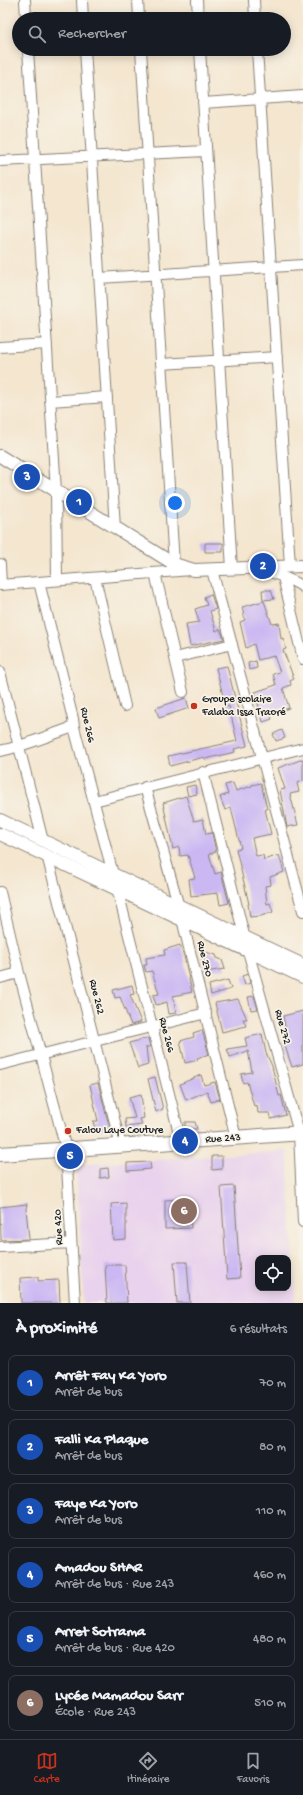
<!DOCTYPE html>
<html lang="fr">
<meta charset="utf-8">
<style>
:root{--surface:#171b24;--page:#20242c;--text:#f1f3f6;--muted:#9ea1a6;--line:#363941;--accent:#c8321e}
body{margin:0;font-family:"Gochi Hand",sans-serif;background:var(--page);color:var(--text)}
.controls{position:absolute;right:12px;bottom:12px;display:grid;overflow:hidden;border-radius:8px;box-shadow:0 2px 10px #0003}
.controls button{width:36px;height:36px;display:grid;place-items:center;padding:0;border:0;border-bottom:1px solid var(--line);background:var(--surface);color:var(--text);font:20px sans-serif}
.you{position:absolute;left:175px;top:503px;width:14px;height:14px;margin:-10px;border:3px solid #fff;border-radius:50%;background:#1a73e8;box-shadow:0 0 0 6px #1a73e833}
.badge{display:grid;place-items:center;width:26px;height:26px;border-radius:50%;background:var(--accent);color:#fff;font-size:13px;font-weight:700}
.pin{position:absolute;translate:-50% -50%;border:2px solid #fff;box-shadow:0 1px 4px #0006}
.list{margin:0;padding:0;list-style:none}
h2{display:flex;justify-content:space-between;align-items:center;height:52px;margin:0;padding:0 16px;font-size:17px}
h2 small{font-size:13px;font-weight:400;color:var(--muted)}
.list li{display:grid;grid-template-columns:26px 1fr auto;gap:12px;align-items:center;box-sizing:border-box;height:56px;margin:0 8px 8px;padding:0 8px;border:1px solid var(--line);border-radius:8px}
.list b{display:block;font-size:15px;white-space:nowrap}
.list p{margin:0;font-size:13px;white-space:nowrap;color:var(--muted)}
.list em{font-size:13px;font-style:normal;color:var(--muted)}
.icon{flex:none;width:22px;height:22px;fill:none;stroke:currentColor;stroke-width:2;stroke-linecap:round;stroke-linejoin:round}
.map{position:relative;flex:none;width:303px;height:1303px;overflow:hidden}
.search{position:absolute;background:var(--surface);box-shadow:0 2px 10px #0003;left:12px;right:12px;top:12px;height:44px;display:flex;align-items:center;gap:10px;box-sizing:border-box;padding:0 14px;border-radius:22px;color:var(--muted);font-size:15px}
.sheet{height:436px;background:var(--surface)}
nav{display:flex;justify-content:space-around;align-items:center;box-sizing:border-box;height:56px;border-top:1px solid var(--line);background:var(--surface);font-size:11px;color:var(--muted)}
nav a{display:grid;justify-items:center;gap:2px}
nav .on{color:var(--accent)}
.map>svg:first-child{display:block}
.built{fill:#e9d2ed;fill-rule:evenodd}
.building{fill:#cbb8f3}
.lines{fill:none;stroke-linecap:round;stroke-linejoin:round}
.minor-casing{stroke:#888176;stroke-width:12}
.tertiary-casing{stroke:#888176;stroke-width:14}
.secondary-casing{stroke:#888176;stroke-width:16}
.minor{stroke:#fff;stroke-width:10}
.tertiary{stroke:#fff;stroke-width:12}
.secondary{stroke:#fff;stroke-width:14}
.poi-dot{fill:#c8321e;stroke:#f7f3e8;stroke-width:1.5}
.labels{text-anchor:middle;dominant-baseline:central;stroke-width:3.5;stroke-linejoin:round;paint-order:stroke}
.poi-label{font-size:11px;fill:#1c1c1c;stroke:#f7f3e8;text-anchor:start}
.street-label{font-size:11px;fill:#1c1c1c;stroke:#f7f3e8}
</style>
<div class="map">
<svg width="303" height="1303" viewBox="0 0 303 1303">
<rect width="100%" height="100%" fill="#f7f3e8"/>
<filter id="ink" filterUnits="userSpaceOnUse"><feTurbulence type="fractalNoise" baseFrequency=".025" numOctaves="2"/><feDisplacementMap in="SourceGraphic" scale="8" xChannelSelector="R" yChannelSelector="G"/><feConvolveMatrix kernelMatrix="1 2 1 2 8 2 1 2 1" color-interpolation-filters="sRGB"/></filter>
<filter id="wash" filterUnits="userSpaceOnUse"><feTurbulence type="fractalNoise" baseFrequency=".012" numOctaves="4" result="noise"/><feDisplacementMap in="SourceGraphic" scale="16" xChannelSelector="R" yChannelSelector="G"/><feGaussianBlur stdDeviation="0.9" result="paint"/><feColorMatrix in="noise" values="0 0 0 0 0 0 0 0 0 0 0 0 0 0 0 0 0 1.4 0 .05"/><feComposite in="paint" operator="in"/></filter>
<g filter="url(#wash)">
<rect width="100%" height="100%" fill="#f4e6cf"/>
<!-- built -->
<path class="built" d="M287,1151L296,1303H84L76,1165ZM258,1258H288V1288H258Z"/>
<g id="blocks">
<!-- building -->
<path class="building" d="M205,543H223V552H205Z
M262,590H271L274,599L263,600Z
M211,594L216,609L210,611L216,631L220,629L224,639L190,646L186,624L199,622L195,609L207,605L204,597Z
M264,601L272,624L279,623L281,639L283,638L286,649L283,650L294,679L290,681L291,685L283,688L289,708L270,714L272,719L263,722L255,692L276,685L273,674L280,672L274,656L258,660L254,644L246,648L240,622L245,620L242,607Z
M256,661L257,668L249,670L248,663Z
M227,666L247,746L234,749L235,752L205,759L204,757L170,766L168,756L237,741L229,706L226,707L216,668Z
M186,698L189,708L159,718L156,708Z
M282,730L285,738L276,741L273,734Z
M303,759V781L297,783L299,792L290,794L298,825L287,827L280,790L285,789L278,768Z
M233,783L236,791L252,786V785L261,783L267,809H265L271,834L252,838L256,856L263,855L264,860L279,855L284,872L270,877L271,885L265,886L267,904L270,903L273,912L261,916L250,917L248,904H249L236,849L241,848L231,808L225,810L220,797L228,794L225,785Z
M195,785L197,794L188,796L186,787Z
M186,796L194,821L203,819L206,834L212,833L216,852L209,854L215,874L221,872L229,903L220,905L218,893L191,896L189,879L195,878L188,855L180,856L179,847L173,849L163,803Z
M180,945L184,956L192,992L173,996L176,1013L169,1014L167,1002L156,1005L153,995L159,994L152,971L146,972L144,965H147L146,958L165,955L164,950Z
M202,951L216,955L217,958L222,960L225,969L205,972Z
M248,974L250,983L245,985L242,976Z
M228,980L231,989L211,995L209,985Z
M132,985L134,994L130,995L141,1022L131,1025L120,997L115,998L113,990Z
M254,996L258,1009L251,1010L248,997Z
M238,999L247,1019H243L246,1026L222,1032L215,1003Z
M303,1011V1064L292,1067L284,1043L288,1042L283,1016Z
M202,1030L209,1054L197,1058L198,1060L185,1063L180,1041L194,1037L193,1033Z
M262,1034L266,1053L272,1066L279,1096L281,1095L286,1115L271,1119L270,1113H258L257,1105L254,1106L247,1082L243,1083L241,1074L252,1072L248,1051L230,1057L227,1049L247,1046L245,1038Z
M148,1038L150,1047H146L148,1065L138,1068L129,1043Z
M201,1075L204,1085L215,1082L220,1099L211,1102L207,1091L186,1100L180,1084Z
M155,1077L163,1109L156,1112L148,1079Z
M98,1083L105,1110L110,1129L95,1130L93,1121H98L90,1085Z
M141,1094L144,1118L140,1119L142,1125L126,1127L125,1119L135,1118L129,1097Z
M185,1122H195L197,1129H185Z
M212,1156H222V1169L212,1170Z
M150,1162L151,1169L127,1171V1163Z
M108,1168L109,1177L100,1178V1169Z
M234,1186L240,1278L227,1279L221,1187Z
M186,1199L187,1205H190L191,1228L165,1229V1200Z
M126,1203V1239L113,1240L111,1204Z
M27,1204L26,1209L29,1239L1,1240L0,1207Z
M174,1262H187L190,1303H177Z
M105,1265H125L127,1303H107Z
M38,1277V1281L59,1280L60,1303H21L20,1278Z"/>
</g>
</g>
<g filter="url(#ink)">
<use href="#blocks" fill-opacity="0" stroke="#888176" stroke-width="1"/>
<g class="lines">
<defs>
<path id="minor" d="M25,0L26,19
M82,0L83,19
M138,0L139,19
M197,0L198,19
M254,0L255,19
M28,49L56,491L57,580
M85,49L115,528
M141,49L174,564
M200,49L232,569
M257,49L290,566
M203,103L303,96
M0,161L206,151
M99,278L303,265
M0,347L47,344
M161,364L277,357
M50,401L107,397
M0,564L1,585
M264,568C276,576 291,578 303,587
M212,570L303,911
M155,573L183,692
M283,577L303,659
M95,578L125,706
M39,582L73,719L74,727L113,874
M0,585L191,570
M175,658L232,644
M0,672L43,841
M0,751C25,746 49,735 74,727
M203,772L245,939
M145,787L179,907L236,1138
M94,801L303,748
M47,855L121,1146
M117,888L181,1141
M0,892L19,973L66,1149L75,1303
M248,951L299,1133L303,1222
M0,978L19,973
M0,1065L206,1013
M0,1247L71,1243"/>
<path id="tertiary" d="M0,456L174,564L194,570L303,566
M0,820L303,965
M0,834L303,977"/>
<path id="secondary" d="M0,1154L303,1133"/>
</defs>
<!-- minor casing -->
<use href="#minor" class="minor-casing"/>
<!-- tertiary casing -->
<use href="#tertiary" class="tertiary-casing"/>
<!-- secondary casing -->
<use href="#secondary" class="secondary-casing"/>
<!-- minor -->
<use href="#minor" class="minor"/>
<!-- tertiary -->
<use href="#tertiary" class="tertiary"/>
<!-- secondary -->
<use href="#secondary" class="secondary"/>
</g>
</g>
<!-- markers -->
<g class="poi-dot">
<circle cx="194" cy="706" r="4"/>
<circle cx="68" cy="1131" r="4"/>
</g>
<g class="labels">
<!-- poi labels -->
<g class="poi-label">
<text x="202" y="700">Groupe scolaire<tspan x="202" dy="13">Falaba Issa Traoré</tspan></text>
<text x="76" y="1131">Falou Laye Couture</text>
</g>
<!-- street labels -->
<g class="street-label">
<text transform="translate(87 725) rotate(77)">Rue 266</text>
<text transform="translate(204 959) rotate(76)">Rue 270</text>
<text transform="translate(96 997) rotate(76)">Rue 262</text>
<text transform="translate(282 1027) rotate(74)">Rue 272</text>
<text transform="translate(166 1035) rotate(75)">Rue 266</text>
<text transform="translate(223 1139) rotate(-4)">Rue 243</text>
<text transform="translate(59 1227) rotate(-93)">Rue 420</text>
</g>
</g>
</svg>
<div class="controls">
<button><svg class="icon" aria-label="locate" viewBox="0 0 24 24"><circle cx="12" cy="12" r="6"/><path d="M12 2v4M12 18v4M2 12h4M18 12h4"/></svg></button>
</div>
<div class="you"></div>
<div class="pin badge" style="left:79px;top:502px;background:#1a4fb4">1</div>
<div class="pin badge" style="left:263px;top:566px;background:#1a4fb4">2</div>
<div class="pin badge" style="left:27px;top:477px;background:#1a4fb4">3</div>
<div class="pin badge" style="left:185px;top:1141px;background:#1a4fb4">4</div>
<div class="pin badge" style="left:70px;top:1156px;background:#1a4fb4">5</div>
<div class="pin badge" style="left:184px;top:1211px;background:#8d6e63">6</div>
<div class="search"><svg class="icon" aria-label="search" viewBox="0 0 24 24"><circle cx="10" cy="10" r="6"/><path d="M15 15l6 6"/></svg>Rechercher</div>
</div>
<section class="sheet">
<h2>À proximité<small>6 résultats</small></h2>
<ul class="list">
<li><span class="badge" style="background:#1a4fb4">1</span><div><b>Arrêt Fay Ka Yoro</b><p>Arrêt de bus</p></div><em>70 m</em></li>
<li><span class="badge" style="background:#1a4fb4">2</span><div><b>Falli Ka Plaque</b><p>Arrêt de bus</p></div><em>80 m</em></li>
<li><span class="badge" style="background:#1a4fb4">3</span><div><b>Faye Ka Yoro</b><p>Arrêt de bus</p></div><em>110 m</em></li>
<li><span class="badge" style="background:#1a4fb4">4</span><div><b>Amadou SHAR</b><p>Arrêt de bus · Rue 243</p></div><em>460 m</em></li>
<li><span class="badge" style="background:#1a4fb4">5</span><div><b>Arret Sotrama</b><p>Arrêt de bus · Rue 420</p></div><em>480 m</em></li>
<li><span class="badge" style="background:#8d6e63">6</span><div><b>Lycée Mamadou Sarr</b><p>École · Rue 243</p></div><em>510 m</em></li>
</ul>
</section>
<nav>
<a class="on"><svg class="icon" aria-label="map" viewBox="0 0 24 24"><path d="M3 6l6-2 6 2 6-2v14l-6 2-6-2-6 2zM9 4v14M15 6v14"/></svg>Carte</a>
<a><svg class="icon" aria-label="directions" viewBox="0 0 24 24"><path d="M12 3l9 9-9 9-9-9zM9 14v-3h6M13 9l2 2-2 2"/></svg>Itinéraire</a>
<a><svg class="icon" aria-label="saved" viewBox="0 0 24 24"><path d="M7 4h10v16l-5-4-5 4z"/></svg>Favoris</a>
</nav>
